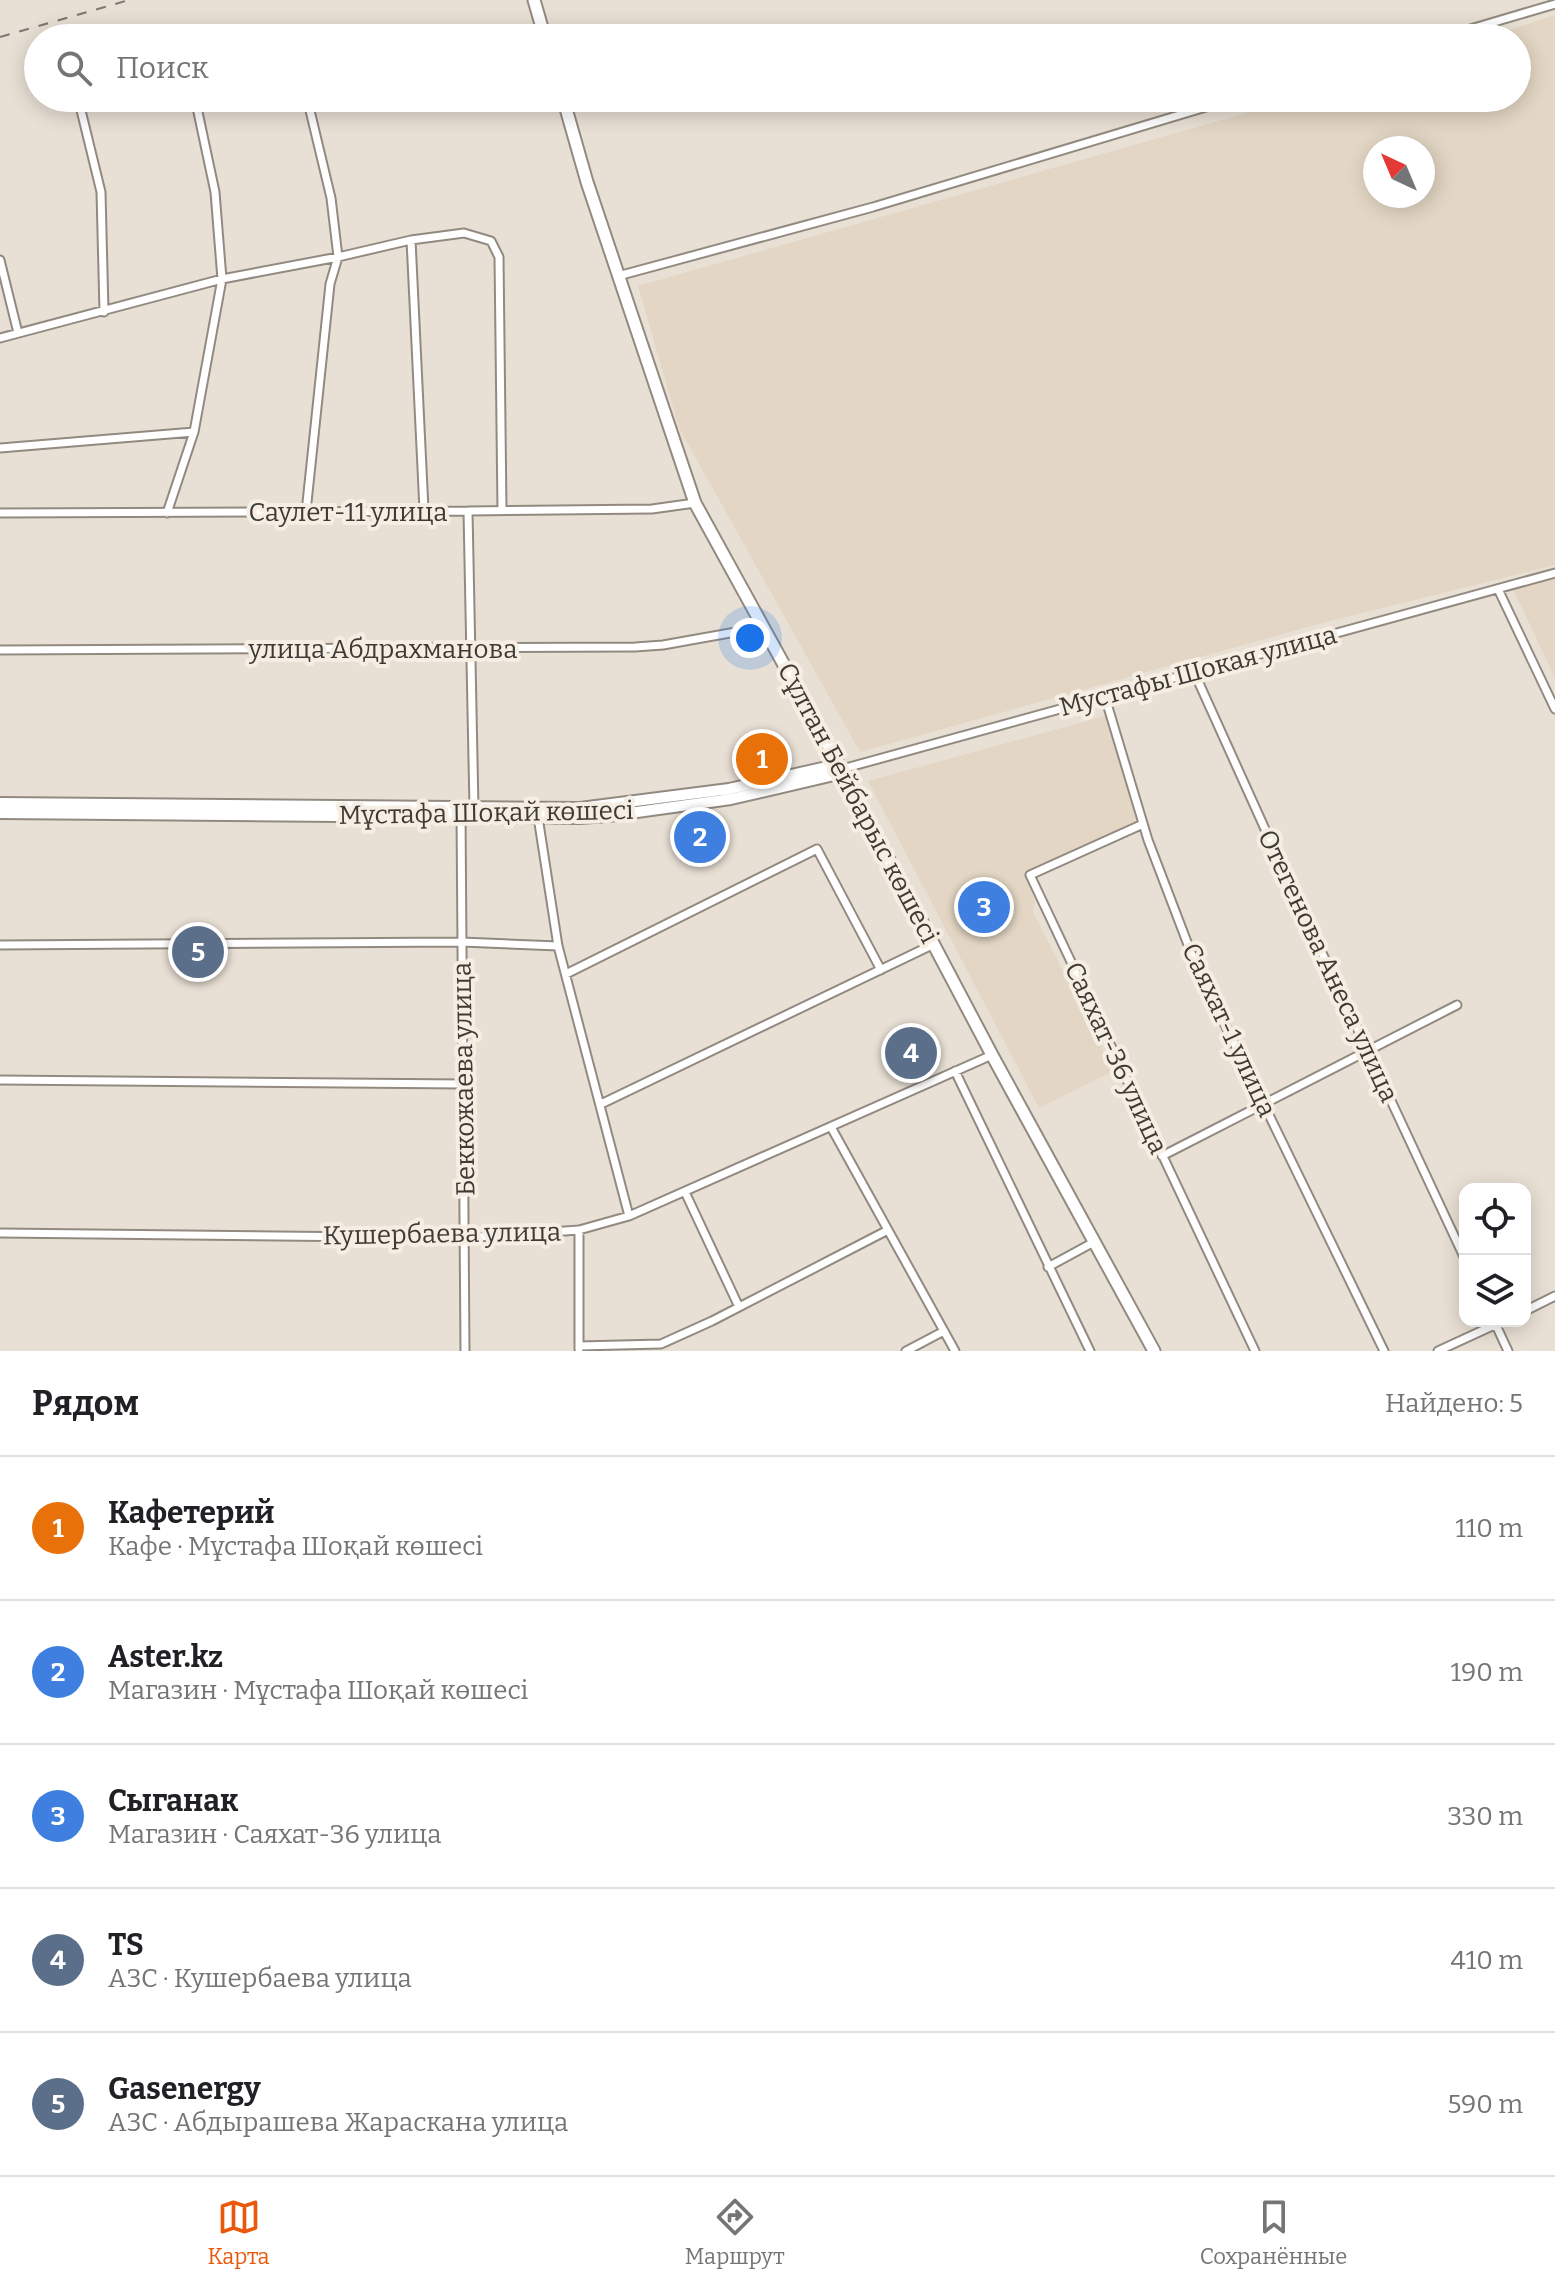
<!DOCTYPE html>
<html lang="ru">
<meta charset="utf-8">
<style>
:root{--surface:#fff;--page:#f6f6f6;--text:#202124;--muted:#757577;--line:#e0e0e0;--accent:#ea580c}
body{margin:0;font-family:Bitter,serif;background:var(--page);color:var(--text)}
.controls{position:absolute;right:24px;bottom:24px;display:grid;overflow:hidden;border-radius:16px;box-shadow:0 4px 20px #0003}
.controls button{width:72px;height:72px;display:grid;place-items:center;padding:0;border:0;border-bottom:2px solid var(--line);background:var(--surface);color:var(--text);font:40px sans-serif}
.compass{position:absolute;left:1363px;top:136px;width:72px;height:72px;border-radius:50%;background:var(--surface);box-shadow:0 4px 20px #0003;rotate:316deg}
.you{position:absolute;left:750px;top:638px;width:28px;height:28px;margin:-20px;border:6px solid #fff;border-radius:50%;background:#1a73e8;box-shadow:0 0 0 12px #1a73e833}
.badge{display:grid;place-items:center;width:52px;height:52px;border-radius:50%;background:var(--accent);color:#fff;font-size:26px;font-weight:700}
.pin{position:absolute;translate:-50% -50%;border:4px solid #fff;box-shadow:0 2px 8px #0006}
.list{margin:0;padding:0;list-style:none}
h2{display:flex;justify-content:space-between;align-items:center;height:104px;margin:0;padding:0 32px;font-size:34px}
h2 small{font-size:26px;font-weight:400;color:var(--muted)}
.list li{display:grid;grid-template-columns:52px 1fr auto;gap:24px;align-items:center;box-sizing:border-box;height:144px;padding:0 32px;border-top:2px solid var(--line)}
.list b{display:block;font-size:30px;white-space:nowrap}
.list p{margin:0;font-size:26px;white-space:nowrap;color:var(--muted)}
.list em{font-size:26px;font-style:normal;color:var(--muted)}
.icon{flex:none;width:44px;height:44px;fill:none;stroke:currentColor;stroke-width:2;stroke-linecap:round;stroke-linejoin:round}
.map{position:relative;flex:none;width:1555px;height:1351px;overflow:hidden}
.search{position:absolute;background:var(--surface);box-shadow:0 4px 20px #0003;left:24px;right:24px;top:24px;height:88px;display:flex;align-items:center;gap:20px;box-sizing:border-box;padding:0 28px;border-radius:44px;color:var(--muted);font-size:30px}
.sheet{height:824px;background:var(--surface)}
nav{display:flex;justify-content:space-around;align-items:center;box-sizing:border-box;height:112px;border-top:2px solid var(--line);background:var(--surface);font-size:22px;color:var(--muted)}
nav a{display:grid;justify-items:center;gap:4px}
nav .on{color:var(--accent)}
.map>svg:first-child{display:block}
.built{fill:#e3d6c4;fill-rule:evenodd}
.lines{fill:none;stroke-linecap:round;stroke-linejoin:round}
.street-casing{stroke:#928a80;stroke-width:11}
.secondary-casing{stroke:#928a80;stroke-width:14}
.primary-casing{stroke:#928a80;stroke-width:15}
.street{stroke:#fff;stroke-width:7}
.secondary{stroke:#fff;stroke-width:10}
.primary{stroke:#fff;stroke-width:11}
.rail{stroke:#7c776f;stroke-width:2;stroke-dasharray:10 10;stroke-linecap:butt}
.labels{text-anchor:middle;dominant-baseline:central;stroke-width:8;stroke-linejoin:round;paint-order:stroke}
.street-label{font-size:26px;fill:#3e3b36;stroke:#f6eee2}
</style>
<div class="map">
<svg width="1555" height="1351" viewBox="0 0 1555 1351">
<rect width="100%" height="100%" fill="#e9e0d5"/>
<!-- built -->
<path class="built" d="M1555,15V565L1326,622L860,752L679,428L638,286L1299,98H1517V38H1484ZM1375,148H1423V196H1375Z
M1555,575V678L1511,585Z
M1105,716L1137,824L1025,875L1035,901L1033,912L1114,1071L1039,1108L868,781Z"/>
<g class="lines">
<defs>
<path id="street" d="M1440,38L1555,4
M78,98L101,192L104,312
M411,240L424,510
M0,260L18,333
M618,276L873,207L1236,98
M0,338L222,279L338,257L411,240L464,233L491,241L499,257L502,510
M0,448L194,432
M468,511L474,809
M306,512L330,284L338,257L331,198L307,98
M0,513L468,511L652,509L695,503
M167,513L194,432L222,279L215,192L195,98
M1498,589L1555,709
M0,650L635,647L663,645L764,627
M1194,672L1293,891L1465,1259
M1105,697L1148,840L1195,963L1384,1351
M842,769L1555,573
M461,813L465,1351
M538,817L558,946L629,1216
M1143,824L1030,875L1255,1351
M0,945L462,942L558,946
M566,974L817,849L881,970
M955,1071L1090,1351
M0,1080L464,1084
M601,1104L934,944
M831,1127L955,1351
M1162,1156L1457,1005
M685,1192L739,1307
M579,1230V1349
M0,1233L465,1238L579,1230L629,1216L992,1055
M1048,1267L1094,1242
M1525,1311L1555,1296
M1495,1323L1508,1351
M579,1346L661,1344L712,1321L888,1230
M906,1351L944,1331
M1438,1351L1503,1321"/>
<path id="secondary" d="M0,803L580,808L729,789L827,767L842,769
M0,813L580,818L608,816L731,799L830,776L842,769"/>
<path id="primary" d="M534,0L545,38
M563,98L587,182L695,503L839,765L992,1055L1154,1351"/>
</defs>
<!-- street casing -->
<use href="#street" class="street-casing"/>
<!-- secondary casing -->
<use href="#secondary" class="secondary-casing"/>
<!-- primary casing -->
<use href="#primary" class="primary-casing"/>
<!-- street -->
<use href="#street" class="street"/>
<!-- secondary -->
<use href="#secondary" class="secondary"/>
<!-- primary -->
<use href="#primary" class="primary"/>
<!-- rail -->
<path class="rail" d="M0,37L129,0"/>
</g>
<g class="labels">
<!-- street labels -->
<g class="street-label">
<text x="348" y="512">Саулет-11 улица</text>
<text x="383" y="649">улица Абдрахманова</text>
<text transform="translate(1198 671) rotate(-15)">Мустафы Шокая улица</text>
<text transform="translate(858 803) rotate(62)">Сұлтан Бейбарыс көшесі</text>
<text transform="translate(486 813) rotate(-1)">Мұстафа Шоқай көшесі</text>
<text transform="translate(1328 966) rotate(65)">Отегенова Анеса улица</text>
<text transform="translate(1229 1030) rotate(65)">Саяхат-1 улица</text>
<text transform="translate(1116 1058) rotate(65)">Саяхат-36 улица</text>
<text transform="translate(464 1079) rotate(-91)">Беккожаева улица</text>
<text transform="translate(442 1234) rotate(-1)">Кушербаева улица</text>
</g>
</g>
</svg>
<div class="controls">
<button><svg class="icon" aria-label="locate" viewBox="0 0 24 24"><circle cx="12" cy="12" r="6"/><path d="M12 2v4M12 18v4M2 12h4M18 12h4"/></svg></button>
<button><svg class="icon" aria-label="layers" viewBox="0 0 24 24"><path d="M12 4l9 5-9 5-9-5zM3 14l9 5 9-5"/></svg></button>
</div>
<svg class="compass" viewBox="-18 -18 36 36"><path d="M0-13l5 13h-10z" fill="#e53935"/><path d="M0 13l5-13h-10z" fill="#757577"/></svg>
<div class="you"></div>
<div class="pin badge" style="left:762px;top:759px;background:#e8710a">1</div>
<div class="pin badge" style="left:700px;top:837px;background:#3f7fe0">2</div>
<div class="pin badge" style="left:984px;top:907px;background:#3f7fe0">3</div>
<div class="pin badge" style="left:911px;top:1053px;background:#5c6f8a">4</div>
<div class="pin badge" style="left:198px;top:952px;background:#5c6f8a">5</div>
<div class="search"><svg class="icon" aria-label="search" viewBox="0 0 24 24"><circle cx="10" cy="10" r="6"/><path d="M15 15l6 6"/></svg>Поиск</div>
</div>
<section class="sheet">
<h2>Рядом<small>Найдено: 5</small></h2>
<ul class="list">
<li><span class="badge" style="background:#e8710a">1</span><div><b>Кафетерий</b><p>Кафе · Мұстафа Шоқай көшесі</p></div><em>110 m</em></li>
<li><span class="badge" style="background:#3f7fe0">2</span><div><b>Aster.kz</b><p>Магазин · Мұстафа Шоқай көшесі</p></div><em>190 m</em></li>
<li><span class="badge" style="background:#3f7fe0">3</span><div><b>Сыганак</b><p>Магазин · Саяхат-36 улица</p></div><em>330 m</em></li>
<li><span class="badge" style="background:#5c6f8a">4</span><div><b>TS</b><p>АЗС · Кушербаева улица</p></div><em>410 m</em></li>
<li><span class="badge" style="background:#5c6f8a">5</span><div><b>Gasenergy</b><p>АЗС · Абдырашева Жараскана улица</p></div><em>590 m</em></li>
</ul>
</section>
<nav>
<a class="on"><svg class="icon" aria-label="map" viewBox="0 0 24 24"><path d="M3 6l6-2 6 2 6-2v14l-6 2-6-2-6 2zM9 4v14M15 6v14"/></svg>Карта</a>
<a><svg class="icon" aria-label="directions" viewBox="0 0 24 24"><path d="M12 3l9 9-9 9-9-9zM9 14v-3h6M13 9l2 2-2 2"/></svg>Маршрут</a>
<a><svg class="icon" aria-label="saved" viewBox="0 0 24 24"><path d="M7 4h10v16l-5-4-5 4z"/></svg>Сохранённые</a>
</nav>
